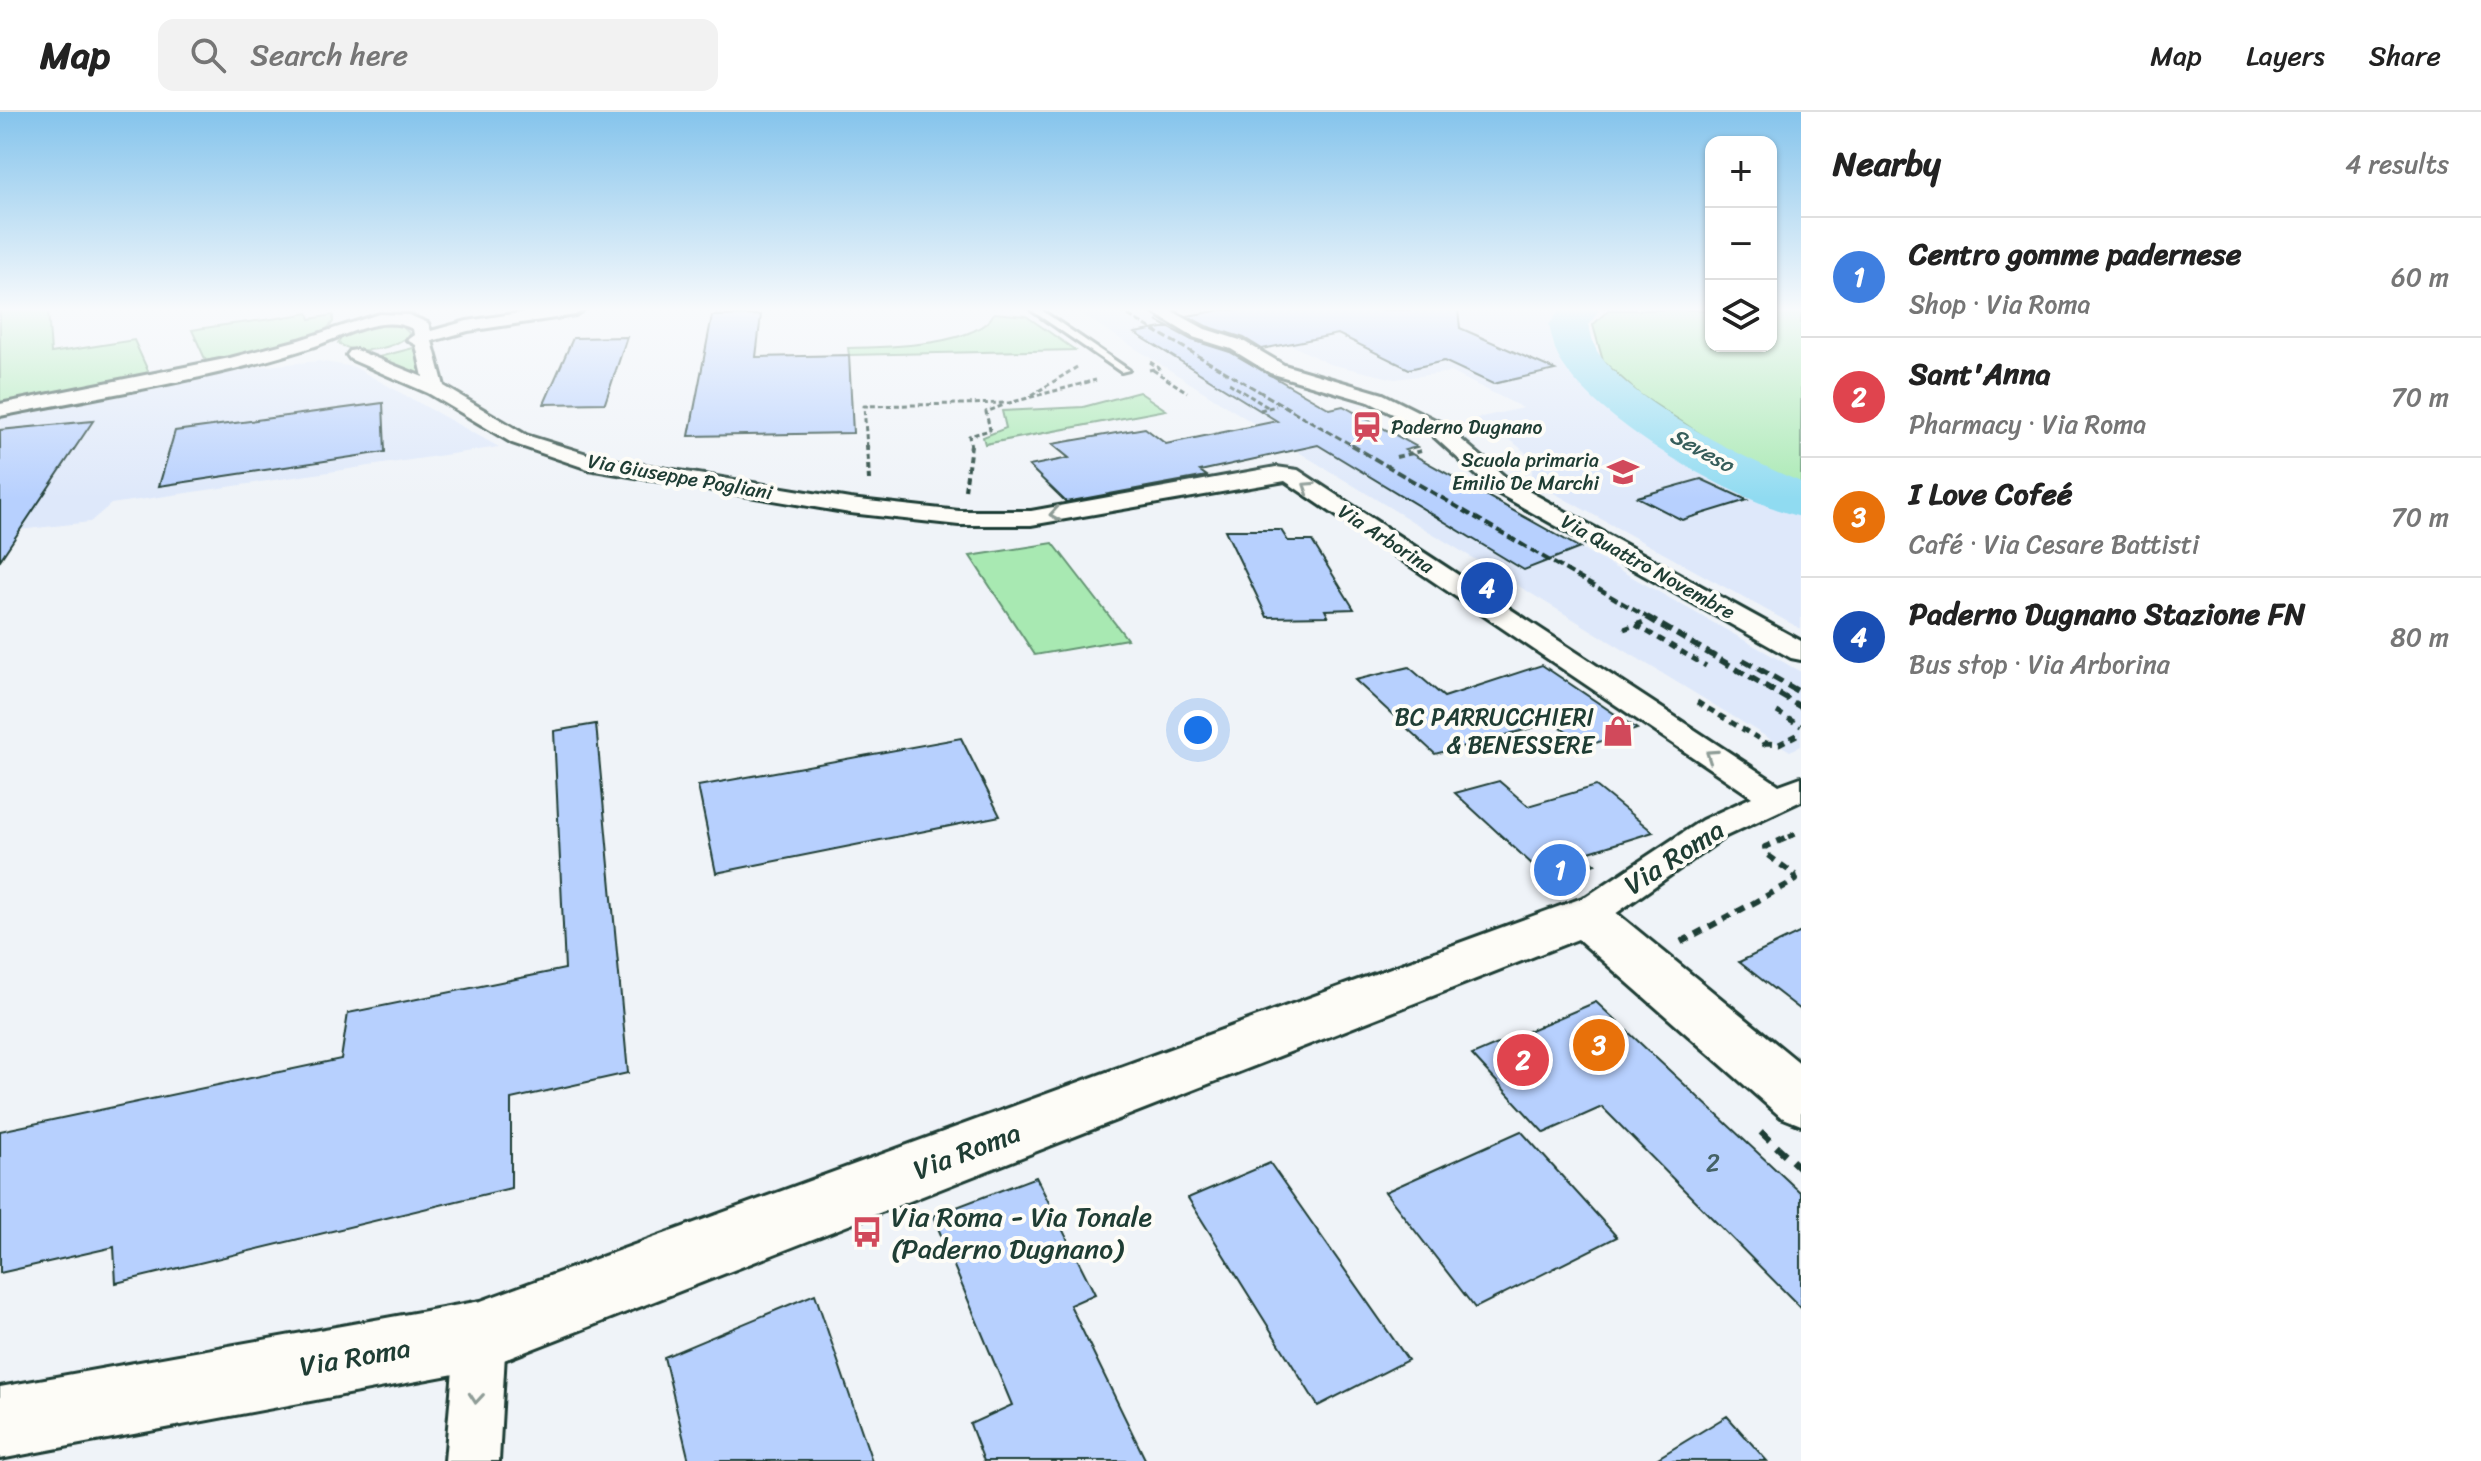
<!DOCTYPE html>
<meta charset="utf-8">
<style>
:root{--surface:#fff;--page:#f2f2f2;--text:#222;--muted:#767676;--line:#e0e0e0;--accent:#d1495b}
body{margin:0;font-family:Sriracha,sans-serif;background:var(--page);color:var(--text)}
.controls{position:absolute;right:24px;top:24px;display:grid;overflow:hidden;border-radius:16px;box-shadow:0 2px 6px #0004}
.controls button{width:72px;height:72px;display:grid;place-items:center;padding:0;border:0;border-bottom:2px solid var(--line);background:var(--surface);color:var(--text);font:40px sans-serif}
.you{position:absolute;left:1198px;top:618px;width:28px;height:28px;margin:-20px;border:6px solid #fff;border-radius:50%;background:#1a73e8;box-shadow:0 0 0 12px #1a73e833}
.badge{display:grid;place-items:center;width:52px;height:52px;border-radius:50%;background:var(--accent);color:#fff;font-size:26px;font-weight:700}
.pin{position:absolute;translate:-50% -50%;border:4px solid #fff;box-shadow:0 2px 8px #0006}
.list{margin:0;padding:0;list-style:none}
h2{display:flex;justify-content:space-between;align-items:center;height:104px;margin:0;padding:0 32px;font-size:34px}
h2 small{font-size:26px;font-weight:400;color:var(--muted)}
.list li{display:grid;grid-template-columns:52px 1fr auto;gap:24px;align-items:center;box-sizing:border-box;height:120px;padding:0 32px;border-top:2px solid var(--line)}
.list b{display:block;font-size:30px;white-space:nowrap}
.list p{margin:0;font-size:26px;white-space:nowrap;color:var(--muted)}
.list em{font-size:26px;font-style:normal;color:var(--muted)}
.icon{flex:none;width:44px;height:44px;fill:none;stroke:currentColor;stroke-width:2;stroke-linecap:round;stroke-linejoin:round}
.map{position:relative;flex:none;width:1801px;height:1349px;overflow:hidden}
header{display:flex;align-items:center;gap:48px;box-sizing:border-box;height:112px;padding:0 40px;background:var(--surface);border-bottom:2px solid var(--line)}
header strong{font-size:38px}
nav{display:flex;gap:44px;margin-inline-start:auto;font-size:28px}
.search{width:560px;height:72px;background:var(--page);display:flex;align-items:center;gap:20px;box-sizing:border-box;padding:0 28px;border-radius:16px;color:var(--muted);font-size:30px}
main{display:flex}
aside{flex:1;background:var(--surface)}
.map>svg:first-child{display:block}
.built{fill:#dee8fa}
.green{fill:#a8e9b2;stroke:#649373;stroke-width:2}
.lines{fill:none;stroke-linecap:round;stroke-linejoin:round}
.river{fill:#90dbf1;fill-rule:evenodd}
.building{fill:#b7d0fe;stroke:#1f3d34;stroke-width:2}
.lane-casing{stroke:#1f3d34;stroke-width:6}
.street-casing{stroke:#1f3d34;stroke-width:6}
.secondary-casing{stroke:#1f3d34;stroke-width:6}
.path-far4{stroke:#1f3d34;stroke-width:3;stroke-dasharray:5 3;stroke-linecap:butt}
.path-far3{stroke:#1f3d34;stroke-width:4;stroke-dasharray:6 4;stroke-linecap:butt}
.path-far2{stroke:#1f3d34;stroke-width:5;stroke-dasharray:7 6;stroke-linecap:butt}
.path-far1{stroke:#1f3d34;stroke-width:6;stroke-dasharray:9 7;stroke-linecap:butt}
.path{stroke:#1f3d34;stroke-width:7;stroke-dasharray:12 9;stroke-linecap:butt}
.lane{fill:#fdfcf7;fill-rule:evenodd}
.street{fill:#fdfcf7;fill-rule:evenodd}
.secondary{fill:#fdfcf7;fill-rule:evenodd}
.rail-far2{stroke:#1f3d34;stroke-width:3;stroke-dasharray:7 3;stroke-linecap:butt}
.rail-far1{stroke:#1f3d34;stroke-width:4;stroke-dasharray:9 4;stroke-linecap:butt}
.rail{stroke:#1f3d34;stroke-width:6;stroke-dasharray:11 6;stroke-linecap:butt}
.oneway{stroke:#8e9c96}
.labels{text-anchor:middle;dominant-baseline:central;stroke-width:8;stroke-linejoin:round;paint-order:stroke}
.far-poi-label{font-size:20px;fill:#1f3d34;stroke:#fdfcf7;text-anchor:start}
.far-street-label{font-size:20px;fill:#1f3d34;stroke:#fdfcf7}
.far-water-label{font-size:22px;font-style:italic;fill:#365d5a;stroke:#fdfcf7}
.poi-label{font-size:24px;fill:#1f3d34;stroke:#fdfcf7;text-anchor:end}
.near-number-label{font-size:24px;fill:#456266}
.near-street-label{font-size:28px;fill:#1f3d34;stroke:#fdfcf7}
.near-poi-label{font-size:28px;fill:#1f3d34;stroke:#fdfcf7;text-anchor:start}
</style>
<header>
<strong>Map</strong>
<div class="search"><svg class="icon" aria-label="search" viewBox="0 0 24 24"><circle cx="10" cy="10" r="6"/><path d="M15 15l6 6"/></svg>Search here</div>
<nav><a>Map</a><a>Layers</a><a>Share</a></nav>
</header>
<main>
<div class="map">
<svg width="1801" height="1349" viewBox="0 0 1801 1349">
<rect width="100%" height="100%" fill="#eff3f8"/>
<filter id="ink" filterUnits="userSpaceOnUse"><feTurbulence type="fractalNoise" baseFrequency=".0125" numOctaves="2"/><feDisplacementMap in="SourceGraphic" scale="16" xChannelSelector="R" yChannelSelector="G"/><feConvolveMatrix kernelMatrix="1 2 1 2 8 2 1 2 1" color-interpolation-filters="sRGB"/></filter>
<g filter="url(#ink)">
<!-- built -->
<path class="built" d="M1075,198H1152L1330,297L1343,294L1417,335L1406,338L1801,560V634L1790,639L1305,344Z
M1334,198H1559L1552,231L1561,248L1595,280L1641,315L1697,351L1738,373L1801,399V517L1532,369V346L1506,324L1472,307L1523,296L1451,260L1395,267L1329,252L1254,214Z
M318,249L354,255L499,335L111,392L90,410L0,420V306L256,255Z"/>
<!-- green -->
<path class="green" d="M0,198H48L51,241L134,228L149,261L0,291Z
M1608,198H1711V234H1771V198H1801V374L1728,340L1639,282L1603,249L1593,213Z
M308,201L310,207L333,203V210C319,233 234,243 206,249L192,218C231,211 268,209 308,201Z
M994,201L1026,204L1075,238L849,243L848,236C881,235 979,235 994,201Z
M378,213L402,214L410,222C394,238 356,244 338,231L345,221Z
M417,235L424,263L415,265L375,246Z
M1139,280L1166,298L985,332L983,325L1006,316L1002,299L1083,295Z
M1053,431L1127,527L1035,543L970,444Z"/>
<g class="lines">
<!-- river -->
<path class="river" d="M1560,198H1599L1589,213C1591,222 1593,234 1599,242C1631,290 1747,348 1801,370V405C1731,387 1598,311 1560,248C1554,238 1552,225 1549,213Z"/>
</g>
<!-- building -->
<path class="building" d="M1221,198H1458L1460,216L1555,258L1493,272L1444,249L1409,257L1338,222L1262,237L1244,226L1206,214L1187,204Z
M761,203L756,245L849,243L853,321L689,324L712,204Z
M1157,209L1192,228L1230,240L1330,297L1343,294L1417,335L1405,338L1580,436L1524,458L1318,333L1200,359L1207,364L1066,390L1029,354L1069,346L1052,332L1145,316L1166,332L1277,309L1135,221L1168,215Z
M627,225L605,291L544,292L573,226Z
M383,291L385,340L159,374L175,319Z
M93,309L0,448V318Z
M1701,367L1747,388L1682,408L1637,385Z
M1225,418H1281L1288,429H1312L1354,497L1325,498L1328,504L1267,505Z
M1542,553L1637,617L1587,634L1554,610L1435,642L1355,568L1409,555L1444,585Z
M596,612L628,961L511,987V1076L116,1171L114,1135L0,1161V1019L341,947L348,901L565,857L554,619Z
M961,626L1000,704L716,761L698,674Z
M1499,669L1528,694L1596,674L1653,720L1583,742L1595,752L1548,767L1455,681Z
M1801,820V898L1739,850Z
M1596,890L1801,1081V1196L1602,995L1544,1021L1472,943Z
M1521,1019L1617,1125L1475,1196L1385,1080Z
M1270,1051L1408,1248L1318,1294L1188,1086Z
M1036,1065L1095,1182L1070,1193L1146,1349H984L970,1312L1012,1293L933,1104Z
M815,1182L872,1349H689L664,1245Z
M1727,1304L1767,1349H1653Z"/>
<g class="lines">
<defs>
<path id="lane" d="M1031,198H1041L1129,258L1121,260Z"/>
<path id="street" d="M539,198H583L575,203L468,219L432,229L444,274L526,323L600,346L850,387L959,399H1031L1276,355L1298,358L1779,673L1801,665V689L1726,724L1598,814L1585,818L1572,814L1567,804L1572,794L1702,708L1752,685L1285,369L1031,413H959L850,401L588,357L512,331L428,281L350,247L347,243L350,239L356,238L423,265L416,233L407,228L414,223L413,217C382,201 345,224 315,234C213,268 104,283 0,304V292L230,246L299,228L379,202L409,203L428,211L431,219L467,209Z
M1149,198H1170L1205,217L1243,229L1284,253L1383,282L1443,312L1510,369L1801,529V548L1791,546L1494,379L1429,320L1369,290L1270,261L1231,237L1193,225Z
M481,1198L499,1205L506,1223L499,1349H445L456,1223L463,1205Z"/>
<path id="secondary" d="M1585,785L1603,790L1801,952V1013L1781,1005L1578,827L481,1257L0,1347V1275L481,1189Z"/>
</defs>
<!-- lane casing -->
<use href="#lane" class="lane-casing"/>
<!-- street casing -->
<use href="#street" class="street-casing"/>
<!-- secondary casing -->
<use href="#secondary" class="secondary-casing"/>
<!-- path-far4 -->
<path class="path-far4" d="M1149,258L1159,256L1150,250
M1153,258L1187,280
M1229,271L1269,296
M1032,283L1077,255
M1260,298L1276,294
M867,335L864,294L1009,291L1096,268
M971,335L969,324L990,318L986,300L1004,293"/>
<!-- path-far3 -->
<path class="path-far3" d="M867,333L869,368
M1396,345L1421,339
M965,378L971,333"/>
<!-- path-far2 -->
<path class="path-far2" d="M1636,513L1706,554
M1624,517L1644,510
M1697,590L1766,631L1758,635
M1777,600L1801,614
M1766,631L1779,632L1801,621
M1789,725L1801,720"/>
<!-- path-far1 -->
<path class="path-far1" d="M1681,830L1796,768L1794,762L1766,742L1765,735L1793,723"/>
<!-- path -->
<path class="path" d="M1761,1020L1801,1057"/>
<!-- lane -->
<use href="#lane" class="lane"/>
<!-- street -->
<use href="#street" class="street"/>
<!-- secondary -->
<use href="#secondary" class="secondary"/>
<!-- rail-far2 -->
<path class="rail-far2" d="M1119,198L1355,335"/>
<!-- rail-far1 -->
<path class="rail-far1" d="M1351,333L1650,507"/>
<!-- rail -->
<path class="rail" d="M1647,505L1801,595
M1743,548L1801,581"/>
</g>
<!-- one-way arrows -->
<defs><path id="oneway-chevron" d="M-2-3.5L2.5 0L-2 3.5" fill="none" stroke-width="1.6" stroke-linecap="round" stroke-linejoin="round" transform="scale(2)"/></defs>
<g class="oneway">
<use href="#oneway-chevron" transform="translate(1308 375) rotate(-147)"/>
<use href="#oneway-chevron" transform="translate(1055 402) rotate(171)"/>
<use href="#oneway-chevron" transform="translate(1711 643) rotate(-146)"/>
<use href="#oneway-chevron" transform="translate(476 1286) rotate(95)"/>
</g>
</g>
<!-- sky -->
<linearGradient id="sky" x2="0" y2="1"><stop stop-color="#85c4ec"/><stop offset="0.51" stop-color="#f8fafc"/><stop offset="1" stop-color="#f8fafc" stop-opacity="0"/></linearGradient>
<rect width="1801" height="387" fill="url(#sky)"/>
<!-- icons -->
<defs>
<symbol id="station-bare" viewBox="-9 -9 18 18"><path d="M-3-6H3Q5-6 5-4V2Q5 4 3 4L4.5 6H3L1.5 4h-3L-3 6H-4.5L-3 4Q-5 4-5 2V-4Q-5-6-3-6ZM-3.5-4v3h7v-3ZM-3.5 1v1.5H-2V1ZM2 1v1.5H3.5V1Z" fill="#d1495b" stroke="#fdfcf7" stroke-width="2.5" paint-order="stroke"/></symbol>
<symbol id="school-bare" viewBox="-9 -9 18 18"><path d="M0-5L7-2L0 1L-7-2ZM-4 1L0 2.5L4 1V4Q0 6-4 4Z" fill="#d1495b" stroke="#fdfcf7" stroke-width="2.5" paint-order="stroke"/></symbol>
<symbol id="shop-bare" viewBox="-9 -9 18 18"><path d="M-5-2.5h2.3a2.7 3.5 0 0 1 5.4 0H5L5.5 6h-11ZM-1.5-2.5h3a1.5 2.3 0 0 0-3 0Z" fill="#d1495b" stroke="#fdfcf7" stroke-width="2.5" paint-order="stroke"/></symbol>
<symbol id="bus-bare" viewBox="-9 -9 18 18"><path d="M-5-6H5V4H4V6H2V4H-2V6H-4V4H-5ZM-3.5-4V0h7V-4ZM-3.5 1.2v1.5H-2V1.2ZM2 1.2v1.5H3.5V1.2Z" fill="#d1495b" stroke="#fdfcf7" stroke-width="2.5" paint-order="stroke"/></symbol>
</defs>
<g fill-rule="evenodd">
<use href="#station-bare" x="1345" y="293" width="44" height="44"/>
<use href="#school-bare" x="1601" y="338" width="44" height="44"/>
<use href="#shop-bare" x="1596" y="597" width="44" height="44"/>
<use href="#bus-bare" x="845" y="1098" width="44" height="44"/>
</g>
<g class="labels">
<!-- far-poi labels -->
<g class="far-poi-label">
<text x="1391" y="315">Paderno Dugnano</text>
<text x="1599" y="348" text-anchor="end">Scuola primaria<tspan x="1599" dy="23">Emilio De Marchi</tspan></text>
</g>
<!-- far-street labels -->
<g class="far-street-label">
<text transform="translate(680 365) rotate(10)">Via Giuseppe Pogliani</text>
<text transform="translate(1386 427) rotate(33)">Via Arborina</text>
<text transform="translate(1648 455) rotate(29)">Via Quattro Novembre</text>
</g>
<!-- far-water labels -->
<g class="far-water-label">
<text transform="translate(1702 338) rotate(29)">Seveso</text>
</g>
<!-- poi labels -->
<g class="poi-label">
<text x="1594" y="605">BC PARRUCCHIERI<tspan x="1594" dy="28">&amp; BENESSERE</tspan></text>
</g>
<!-- near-number labels -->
<g class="near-number-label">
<text x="1713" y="1051">2</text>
</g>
<!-- near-street labels -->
<g class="near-street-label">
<text transform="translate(1674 745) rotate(-33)">Via Roma</text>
<text transform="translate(967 1039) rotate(-21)">Via Roma</text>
<text transform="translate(355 1245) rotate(-10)">Via Roma</text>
</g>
<!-- near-poi labels -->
<g class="near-poi-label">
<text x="891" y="1104">Via Roma - Via Tonale<tspan x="891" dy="32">(Paderno Dugnano)</tspan></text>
</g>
</g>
</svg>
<div class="controls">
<button>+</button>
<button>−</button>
<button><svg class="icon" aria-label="layers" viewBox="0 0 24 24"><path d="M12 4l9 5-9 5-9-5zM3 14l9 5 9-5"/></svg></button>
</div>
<div class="you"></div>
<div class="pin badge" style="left:1560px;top:758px;background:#3f7fe0">1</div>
<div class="pin badge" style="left:1523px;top:948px;background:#e0444e">2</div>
<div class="pin badge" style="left:1599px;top:933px;background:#e8710a">3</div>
<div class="pin badge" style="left:1487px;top:476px;background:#1a4fb4">4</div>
</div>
<aside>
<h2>Nearby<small>4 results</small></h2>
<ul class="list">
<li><span class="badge" style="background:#3f7fe0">1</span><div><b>Centro gomme padernese</b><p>Shop · Via Roma</p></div><em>60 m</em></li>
<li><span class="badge" style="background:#e0444e">2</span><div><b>Sant'Anna</b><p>Pharmacy · Via Roma</p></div><em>70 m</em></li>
<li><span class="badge" style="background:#e8710a">3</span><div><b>I Love Cofeé</b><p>Café · Via Cesare Battisti</p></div><em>70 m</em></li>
<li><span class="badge" style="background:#1a4fb4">4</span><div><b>Paderno Dugnano Stazione FN</b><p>Bus stop · Via Arborina</p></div><em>80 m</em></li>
</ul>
</aside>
</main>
